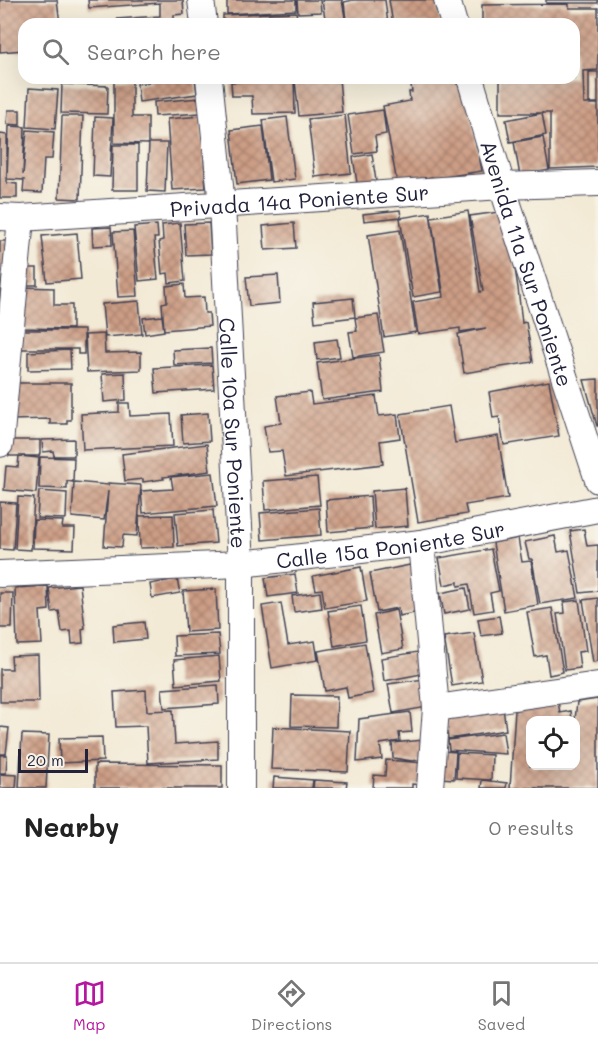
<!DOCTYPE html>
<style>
:root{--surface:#fff;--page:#f2f2f2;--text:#222;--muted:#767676;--line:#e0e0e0;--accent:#b5179e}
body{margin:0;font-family:Mali,sans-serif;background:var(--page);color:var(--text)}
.controls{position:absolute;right:18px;bottom:18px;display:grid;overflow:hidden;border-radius:12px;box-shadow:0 6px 24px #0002}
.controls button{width:54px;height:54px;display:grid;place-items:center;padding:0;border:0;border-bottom:2px solid var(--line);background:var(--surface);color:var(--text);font:30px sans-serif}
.scale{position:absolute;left:18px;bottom:15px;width:70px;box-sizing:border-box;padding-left:6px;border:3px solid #22223b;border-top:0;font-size:16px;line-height:21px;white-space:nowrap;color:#22223b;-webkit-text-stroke:4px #f7f3e8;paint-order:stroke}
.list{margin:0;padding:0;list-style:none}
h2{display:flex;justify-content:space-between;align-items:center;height:78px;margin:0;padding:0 24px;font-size:26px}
h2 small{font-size:20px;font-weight:400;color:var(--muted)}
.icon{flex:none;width:33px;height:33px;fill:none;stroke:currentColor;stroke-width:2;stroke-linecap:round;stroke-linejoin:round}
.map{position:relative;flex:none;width:598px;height:788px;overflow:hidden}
.search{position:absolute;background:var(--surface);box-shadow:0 6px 24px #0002;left:18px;right:18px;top:18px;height:66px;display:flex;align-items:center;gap:15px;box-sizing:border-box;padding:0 21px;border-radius:18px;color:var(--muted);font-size:22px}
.sheet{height:174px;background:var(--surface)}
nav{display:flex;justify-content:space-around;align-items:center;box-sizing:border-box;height:84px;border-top:2px solid var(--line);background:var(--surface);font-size:16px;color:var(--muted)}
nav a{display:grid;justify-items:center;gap:3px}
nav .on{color:var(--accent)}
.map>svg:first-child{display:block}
.building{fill:url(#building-cross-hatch)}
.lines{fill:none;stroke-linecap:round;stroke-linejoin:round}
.minor-casing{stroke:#414052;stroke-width:28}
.minor{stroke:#fff;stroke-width:26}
.labels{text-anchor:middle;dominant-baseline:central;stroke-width:6;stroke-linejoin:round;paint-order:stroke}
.street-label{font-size:21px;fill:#22223b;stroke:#f7f3e8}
</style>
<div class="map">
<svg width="598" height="788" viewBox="0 0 598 788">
<defs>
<pattern id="building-cross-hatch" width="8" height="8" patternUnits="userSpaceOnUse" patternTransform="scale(1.5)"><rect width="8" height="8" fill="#cd9e85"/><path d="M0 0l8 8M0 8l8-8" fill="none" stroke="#a6806e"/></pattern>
</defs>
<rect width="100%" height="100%" fill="#f7f3e8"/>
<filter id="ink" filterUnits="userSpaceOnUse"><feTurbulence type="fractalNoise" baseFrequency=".0167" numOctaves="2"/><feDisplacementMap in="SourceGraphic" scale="12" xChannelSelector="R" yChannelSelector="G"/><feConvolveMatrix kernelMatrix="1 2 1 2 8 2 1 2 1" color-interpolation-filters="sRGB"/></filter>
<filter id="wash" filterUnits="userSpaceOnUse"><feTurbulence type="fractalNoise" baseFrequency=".008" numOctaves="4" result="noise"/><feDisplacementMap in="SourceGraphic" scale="24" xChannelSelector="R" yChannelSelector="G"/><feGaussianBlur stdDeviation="1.35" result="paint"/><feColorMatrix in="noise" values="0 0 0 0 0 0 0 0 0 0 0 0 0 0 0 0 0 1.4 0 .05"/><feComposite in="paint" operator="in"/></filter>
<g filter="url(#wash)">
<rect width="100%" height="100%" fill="#f3ead5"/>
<g id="blocks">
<!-- building -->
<path class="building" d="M0,0H57L60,24H24V50L0,52Z
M88,0H183L184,14L174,15V24H117V19L160,16V3L89,8Z
M227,0H296V10L227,14Z
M297,0H320L321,12L298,13Z
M322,0H342L346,24H326Z
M353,0H385L388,24H351V19L346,20L344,2Z
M389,0H437L441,24H393Z
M546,0H598V3H546Z
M569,4V8H598V70L583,71L584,104H598V167L550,169V113H500V78H574V24H482V5Z
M296,12L297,19H302V24H223V15Z
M589,72H598V103H589Z
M150,78H195L197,94L139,102L137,84L151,82Z
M327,78H339L342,112L299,116L295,81Z
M410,78H456L457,84L465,83L482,171L432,179V177L397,183L383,106L410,101L409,92H412Z
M294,79L295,113L253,114L252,96H232L231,82Z
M114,80H132V117H148V144L114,143Z
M62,84L108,86L107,114L61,113Z
M29,88L58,90L55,129L27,127Z
M200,98L201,113L155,116L154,102Z
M8,110H20V125L7,124Z
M383,110L386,134L375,136L377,151L354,154L348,115Z
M542,113L546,135L510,142L506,120Z
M345,115L351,173L315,177L308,119Z
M62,116H83L80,199L59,198Z
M201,116L206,188L172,190L167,119Z
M95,117L113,118L110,177L93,176Z
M287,117L295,179L271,182L263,120Z
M9,126L25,127L23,175L27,130L54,132L52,159H44L42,193L23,192L24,180L7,179Z
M263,126L269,180L237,184L231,130Z
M0,134L7,135V183L17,184V198H0Z
M543,137L549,170L520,176L514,142Z
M149,143H167L165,192L147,191Z
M113,145H138V190H112Z
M372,154L376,181L357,183L353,157Z
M400,210L401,217L364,221L363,214Z
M468,211L480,292L483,291L470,216L506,211L518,288L522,323L526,322L533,362L464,373L458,334L486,328L460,332V328L418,334L413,302L444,297L431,217Z
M430,213L442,292L413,297L400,218Z
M180,223L185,281L169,283L168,273L162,274L159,241L163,240L162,225Z
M209,223L211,254L186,255L184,224Z
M294,223L296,248L265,250L263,226Z
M157,225L158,238H154L158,279L139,281L134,227Z
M111,227L112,245L93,246L92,228Z
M400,230L416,332L384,337L368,235Z
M133,231L138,296L118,297L113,232Z
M77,233L81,279L47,282L42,236Z
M0,241H14L0,320Z
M22,268H37V285H21Z
M278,275L280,303L249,306L246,277Z
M184,284L185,298L204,297L205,313H209L210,326L164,330L162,303L167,302L166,286Z
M20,287L54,288V305H72V329L20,328Z
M353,298L355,317L315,322L313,302Z
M139,301L142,334L105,337L102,304Z
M378,315L384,352L353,357L349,332L357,331L355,318Z
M162,316L164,331L145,334L143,318Z
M17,330H84V354H78V349H17Z
M104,334L105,353L141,352V370L87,372L85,335Z
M337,339L340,357L317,360L315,342Z
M211,348L212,363L174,365L173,350Z
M70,350L71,369L28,370V352Z
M379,355L383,392L322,400L317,363Z
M212,365L214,389L156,393L154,368Z
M125,373L126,400L104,402L102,374Z
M598,379V426H597L584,380Z
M549,381L559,436L504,445L499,417L493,418L489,392Z
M10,383H71V420H67V424H50V419L10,420Z
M310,392L312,404L376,396L379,416L397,414L400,438L380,441L383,464L286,476L282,451L268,452L264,426L281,423L277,396Z
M119,403H129L130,416L171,414L173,446L83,450L81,414L119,412Z
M449,406L455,443L498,436L508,498L465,505L467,514L418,522L400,414Z
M208,413L210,441L183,443L181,415Z
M74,439V456H54L53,451L43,452L42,440Z
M9,440H40V453L39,456H9Z
M207,444L210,471L163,477L164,479L143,482V479L125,481L122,454Z
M19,456L39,458L36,493L4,490L6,466L18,467Z
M40,457L74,458L73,482L67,481V489L39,488Z
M213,473L217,506L143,513L141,491L173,489L171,477Z
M317,477L320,505L265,510L263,481Z
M74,482L108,485V483L141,485L137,536L123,535L122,547L104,546L108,491L104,520L72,517Z
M405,488L408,526L375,529L372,491Z
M39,491L67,493L66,519L37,518Z
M370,496L372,528L328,532L326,500Z
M18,497L34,498L31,550L15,549Z
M0,502L16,503L13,550L0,549Z
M319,508L321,535L262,540L260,513Z
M213,510L216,543L178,546L175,513Z
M173,515L174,547L140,548L139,516Z
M34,520L63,521L62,528H75L74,549L33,548Z
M584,529L587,546L598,545V591L580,593L570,531Z
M555,536L558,552L569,550L578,598L540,604L532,559H529L525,542Z
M518,538L522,562L531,561L538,605L504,611L493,543Z
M491,549L499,591L490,593L493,610L474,613L469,584L458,586V582L444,585L439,558Z
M415,564L424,611L399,616L398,608L377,612L370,573Z
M361,567L367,601L325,608L322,589L316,590L313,576Z
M295,574L298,593L268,597L265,578Z
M177,579L180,593L152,598L150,584Z
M80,585L85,628L82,629L83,643L72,644L71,631L62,632L59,611L52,612L49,588Z
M48,586L49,610L40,611L42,644L17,645L15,588Z
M466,588L470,609L444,614L440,593Z
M216,589L218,630L186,632L183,591Z
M320,592L322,608L294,612L292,596Z
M0,593H13L12,628H0Z
M598,598V661L593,662L583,600Z
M579,600L586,651L578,652L580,668L565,670L557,614L565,613L564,602Z
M281,603L288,645L315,641L318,660L272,668L262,606Z
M361,606L366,640L334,646L328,611Z
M552,608L563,672L549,675L546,655L535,657L527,612Z
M396,610L403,649L381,653L374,615Z
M499,616L502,633L481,636L478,619Z
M144,622L146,639L114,642L113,625Z
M474,633L482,681L452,686L444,637Z
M218,634L220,654L175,656L174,636Z
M365,643L373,693L348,698L346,687L325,691L318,651Z
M424,651L427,673L384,681L381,658Z
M38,655L39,702H0V669H12L11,656Z
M219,656L221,681L176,685L174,660Z
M424,679L428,707L393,713L388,684Z
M218,685L219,704L164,708L162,689Z
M146,690L147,711L173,710L175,744L218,741V759L148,763L146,726L116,727L114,692Z
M292,695L337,696L336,727L291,726Z
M598,699V788H510L515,710L558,702L560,713L571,711L572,720H530V766H576L575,720L577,702Z
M503,708L506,730L448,739L445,716Z
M410,712L412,732L399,733L400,741L380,744L382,759L357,762L359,719Z
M0,727L9,728L6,754H0Z
M273,727L350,731L348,772L271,769Z
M503,733L506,754L449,750L448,740Z
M22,734L49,735L46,788H19Z
M102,737L103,761L60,763L59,738Z
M424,740L427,759L412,761L393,758L392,743Z
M442,751L456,752L454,779L440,778Z
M457,753L492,755L491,780L456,778Z
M0,755H7L6,773H0Z
M386,760L425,763L424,785L412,784V788H373L374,775L385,776Z
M95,764L222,765V788H95Z
M0,774L17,775L16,788H0Z
M274,777L313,780L312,788H273Z
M314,780L347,782L346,788H313Z
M482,780L507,783L506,788H481Z"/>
</g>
</g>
<g filter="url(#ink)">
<use href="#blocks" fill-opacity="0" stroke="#414052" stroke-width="1.5"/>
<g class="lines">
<defs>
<g id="minor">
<path d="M201,0L204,24"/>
<path d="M447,0L454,24"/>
<path id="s1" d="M209,78L222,205L241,564V788"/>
<path id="s2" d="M470,78L502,186L598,480"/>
<path id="s3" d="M0,217L21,218L502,186L598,183"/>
<path d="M0,444L21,218"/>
<path d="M421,543L436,708L430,788"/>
<path id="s4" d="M0,574L241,564L421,543L598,509"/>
<path d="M436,708L598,685"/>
</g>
</defs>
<!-- minor casing -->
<use href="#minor" class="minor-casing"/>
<!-- minor -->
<use href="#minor" class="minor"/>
</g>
</g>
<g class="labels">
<!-- street labels -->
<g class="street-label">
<text stroke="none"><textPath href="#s3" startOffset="300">Privada 14a Poniente Sur</textPath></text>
<text stroke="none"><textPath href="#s2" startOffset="194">Avenida 11a Sur Poniente</textPath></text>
<text stroke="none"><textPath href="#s1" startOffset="356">Calle 10a Sur Poniente</textPath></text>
<text stroke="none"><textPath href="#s4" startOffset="392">Calle 15a Poniente Sur</textPath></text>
</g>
</g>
</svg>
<div class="controls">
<button><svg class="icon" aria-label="locate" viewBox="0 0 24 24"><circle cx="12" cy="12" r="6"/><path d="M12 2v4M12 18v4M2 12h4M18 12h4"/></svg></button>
</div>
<div class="scale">20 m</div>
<div class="search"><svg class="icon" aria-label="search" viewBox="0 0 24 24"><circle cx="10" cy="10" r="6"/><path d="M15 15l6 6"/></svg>Search here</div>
</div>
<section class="sheet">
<h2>Nearby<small>0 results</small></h2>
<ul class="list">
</ul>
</section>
<nav>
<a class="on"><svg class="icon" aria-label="map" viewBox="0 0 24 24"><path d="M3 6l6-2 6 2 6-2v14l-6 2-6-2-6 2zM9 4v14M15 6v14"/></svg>Map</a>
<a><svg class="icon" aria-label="directions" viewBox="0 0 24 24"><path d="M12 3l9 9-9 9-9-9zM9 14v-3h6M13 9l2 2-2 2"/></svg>Directions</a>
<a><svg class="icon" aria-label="saved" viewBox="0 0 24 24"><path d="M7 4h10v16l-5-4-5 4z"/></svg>Saved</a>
</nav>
